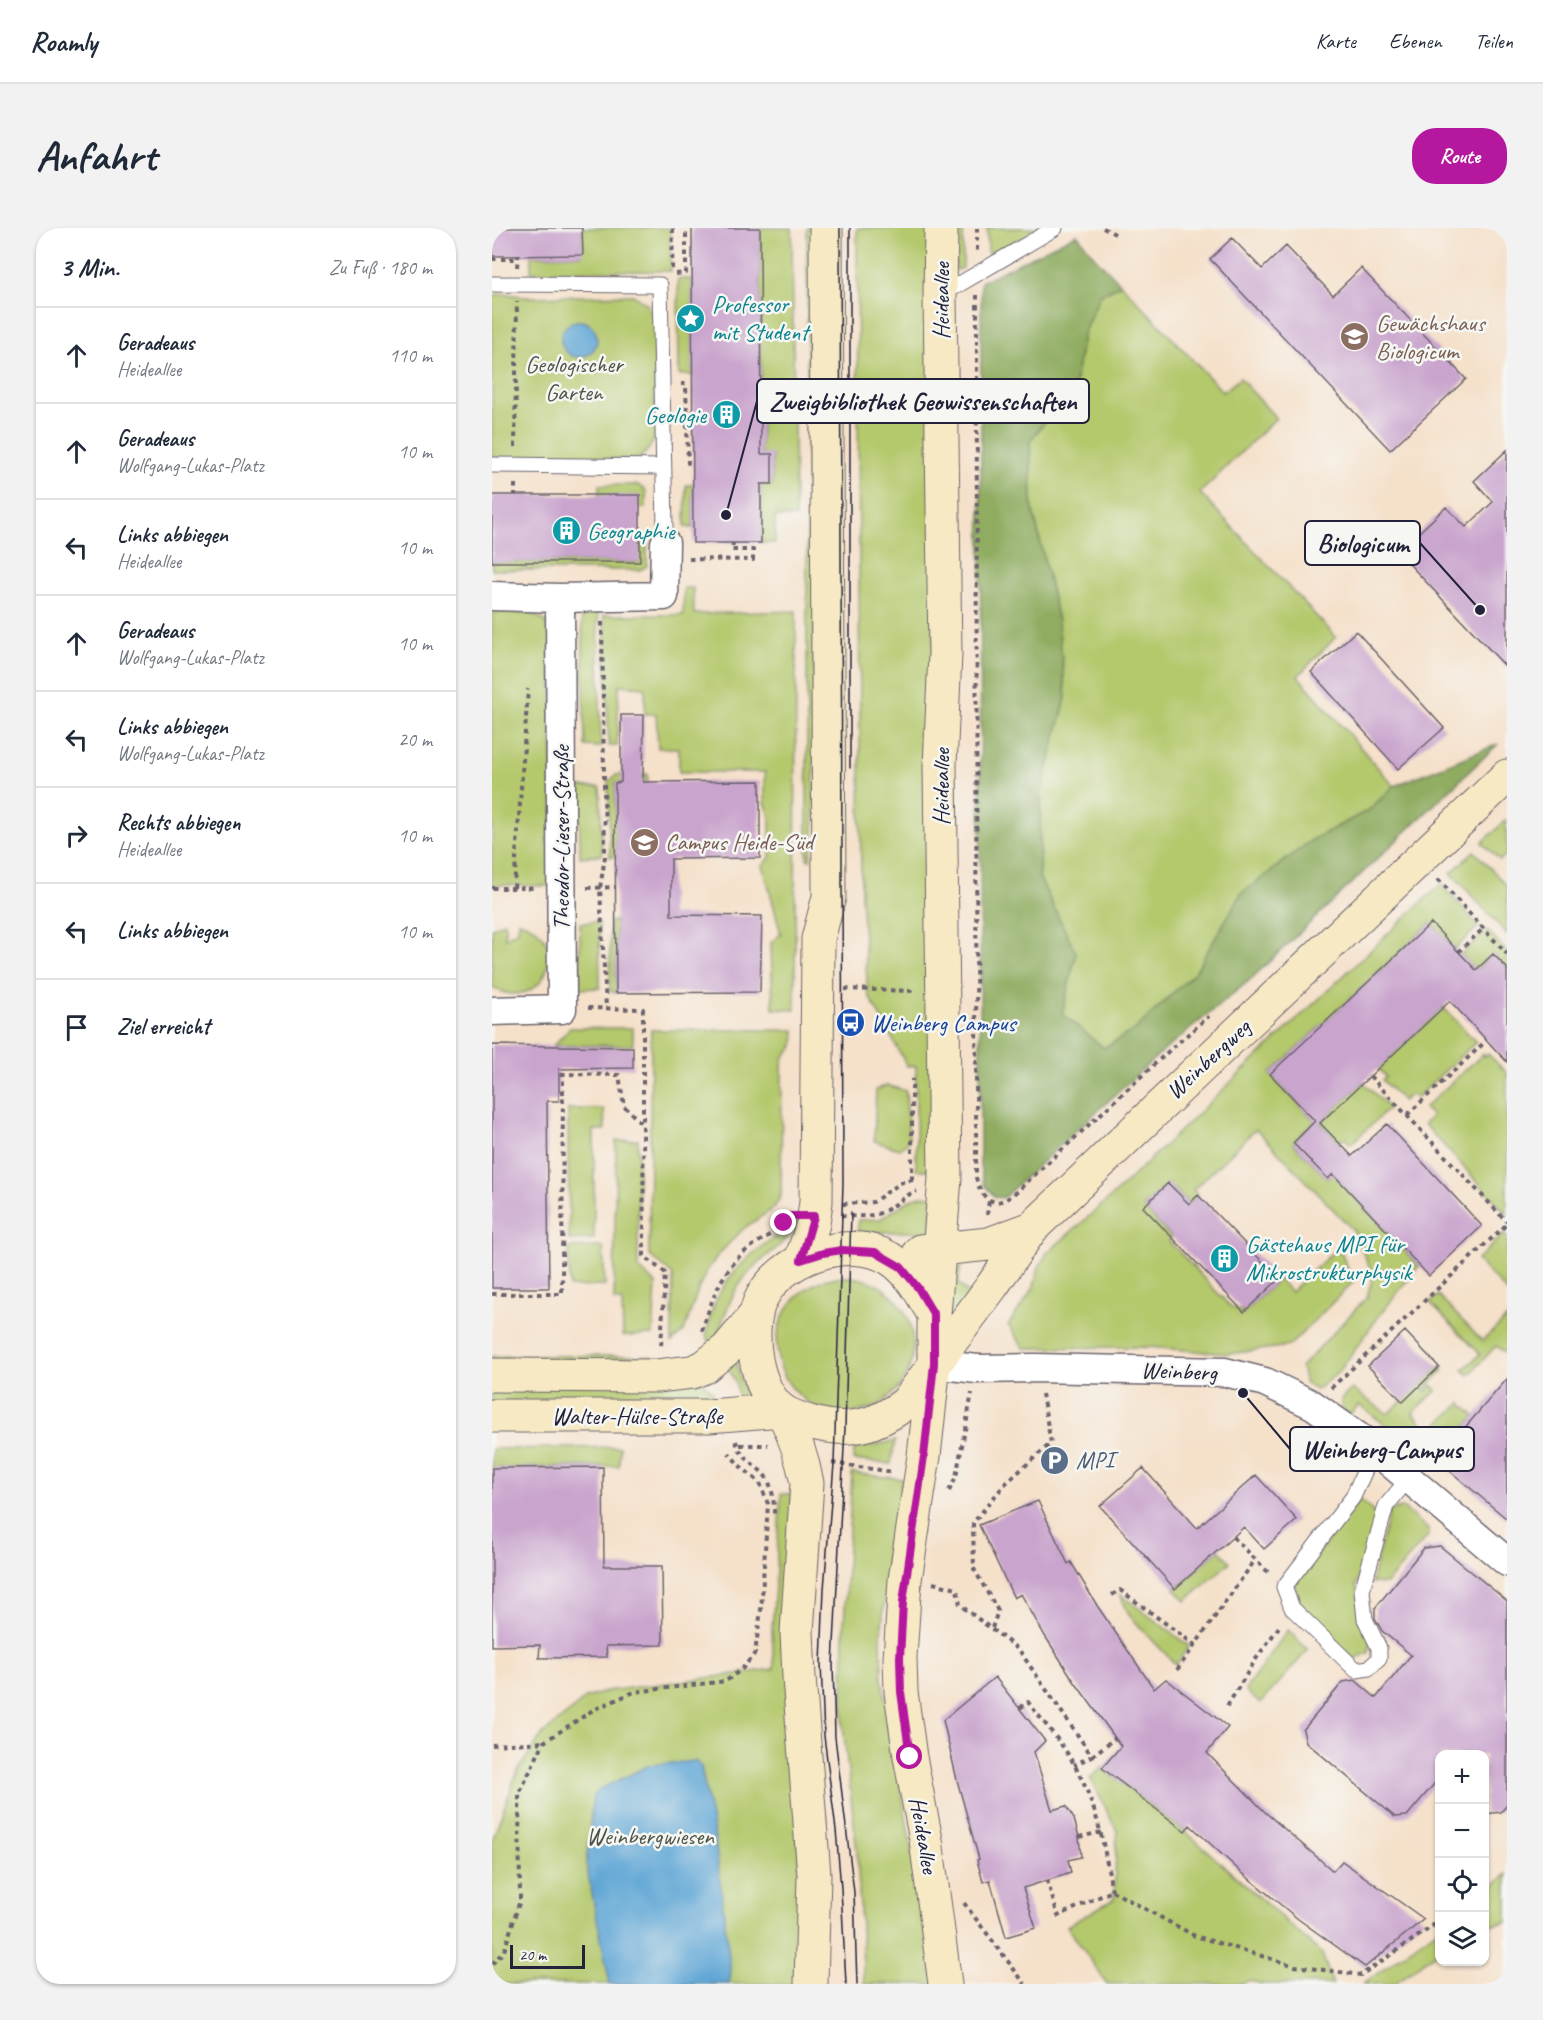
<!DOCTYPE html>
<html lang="de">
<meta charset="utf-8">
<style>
:root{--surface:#fff;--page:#f2f2f3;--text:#1f2937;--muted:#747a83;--line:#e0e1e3;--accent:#b5179e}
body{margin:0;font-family:Caveat,sans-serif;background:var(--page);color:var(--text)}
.controls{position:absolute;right:18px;bottom:18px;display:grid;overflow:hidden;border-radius:12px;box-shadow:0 2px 4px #0004}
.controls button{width:54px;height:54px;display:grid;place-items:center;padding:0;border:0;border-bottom:2px solid var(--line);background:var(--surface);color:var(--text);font:30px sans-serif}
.scale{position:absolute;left:18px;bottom:15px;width:75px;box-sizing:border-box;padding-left:6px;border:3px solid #22223b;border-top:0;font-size:16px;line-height:21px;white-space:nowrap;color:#22223b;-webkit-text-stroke:4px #f6f6f2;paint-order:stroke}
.stop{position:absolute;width:18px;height:18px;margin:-14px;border:4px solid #b5179e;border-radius:50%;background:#fff}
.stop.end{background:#b5179e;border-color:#fff;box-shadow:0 2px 6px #0008}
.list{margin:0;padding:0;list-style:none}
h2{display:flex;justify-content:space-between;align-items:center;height:78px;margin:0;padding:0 24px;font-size:26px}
h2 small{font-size:20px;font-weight:400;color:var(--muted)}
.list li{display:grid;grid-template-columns:39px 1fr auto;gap:18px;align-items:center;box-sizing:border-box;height:96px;padding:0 24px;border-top:2px solid var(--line)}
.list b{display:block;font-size:22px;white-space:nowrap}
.list p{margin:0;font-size:20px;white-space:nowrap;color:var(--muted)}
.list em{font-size:20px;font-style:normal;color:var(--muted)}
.icon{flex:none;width:33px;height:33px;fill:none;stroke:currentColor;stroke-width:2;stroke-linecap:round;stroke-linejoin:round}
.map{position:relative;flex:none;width:1015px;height:1756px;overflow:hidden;border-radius:24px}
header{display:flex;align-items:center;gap:36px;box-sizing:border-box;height:84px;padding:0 30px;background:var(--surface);border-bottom:2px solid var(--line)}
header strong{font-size:28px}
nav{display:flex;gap:33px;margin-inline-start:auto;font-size:21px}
.intro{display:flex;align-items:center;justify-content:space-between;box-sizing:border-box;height:144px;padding:0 36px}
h1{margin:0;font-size:42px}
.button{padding:15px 27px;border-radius:24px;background:var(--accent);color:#fff;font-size:21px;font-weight:700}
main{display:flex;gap:36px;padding:0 36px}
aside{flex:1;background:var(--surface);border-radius:24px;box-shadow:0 2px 4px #0004}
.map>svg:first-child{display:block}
.green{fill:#b4c86c;stroke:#6b7554;stroke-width:1.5}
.forest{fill:#8fac60;stroke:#58674e;stroke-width:1.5}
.water{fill:#5fa6d5;stroke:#406488;stroke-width:1.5}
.building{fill:#c9a4cd}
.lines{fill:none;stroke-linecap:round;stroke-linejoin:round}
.lane-casing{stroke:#6c646d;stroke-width:17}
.street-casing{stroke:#6c646d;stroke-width:31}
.secondary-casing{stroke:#6c646d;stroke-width:35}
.path{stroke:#6c646d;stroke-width:4;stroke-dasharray:4.5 4.5;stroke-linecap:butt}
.lane{stroke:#fff;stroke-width:15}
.street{stroke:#fff;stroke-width:28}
.secondary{stroke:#f6e9c3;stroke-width:33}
.tram{stroke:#22223b;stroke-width:1.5}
.route{stroke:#b5179e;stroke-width:8}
.labels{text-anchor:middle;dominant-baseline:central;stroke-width:5;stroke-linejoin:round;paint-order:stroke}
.street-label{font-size:24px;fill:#22223b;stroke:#f6f6f2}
.culture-label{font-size:24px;fill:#0d838f;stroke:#f6f6f2;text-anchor:start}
.education-label{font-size:24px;fill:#785e54;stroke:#f6f6f2;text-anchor:start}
.park-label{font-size:24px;fill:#4e544a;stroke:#f6f6f2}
.transit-label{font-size:24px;fill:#164399;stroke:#f6f6f2;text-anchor:start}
.service-label{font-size:24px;fill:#4e5e75;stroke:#f6f6f2;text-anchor:start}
.leader{fill:none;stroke:#22223b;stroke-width:2}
.callout-dot{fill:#22223b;stroke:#f6f6f2;stroke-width:2}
.callout{fill:#f6f6f2;stroke:#22223b;stroke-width:2}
.callout-label{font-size:26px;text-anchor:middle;font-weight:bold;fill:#22223b}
</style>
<header>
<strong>Roamly</strong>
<nav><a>Karte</a><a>Ebenen</a><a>Teilen</a></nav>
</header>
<div class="intro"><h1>Anfahrt</h1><a class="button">Route</a></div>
<main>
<aside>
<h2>3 Min.<small>Zu Fuß · 180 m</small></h2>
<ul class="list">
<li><svg class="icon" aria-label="ahead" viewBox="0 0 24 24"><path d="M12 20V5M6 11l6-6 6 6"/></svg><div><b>Geradeaus</b><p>Heideallee</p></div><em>110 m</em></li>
<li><svg class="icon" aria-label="ahead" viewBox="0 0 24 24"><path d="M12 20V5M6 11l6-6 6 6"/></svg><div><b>Geradeaus</b><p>Wolfgang-Lukas-Platz</p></div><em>10 m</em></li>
<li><svg class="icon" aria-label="left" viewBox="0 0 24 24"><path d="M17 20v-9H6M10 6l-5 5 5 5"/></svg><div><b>Links abbiegen</b><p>Heideallee</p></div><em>10 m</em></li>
<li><svg class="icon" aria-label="ahead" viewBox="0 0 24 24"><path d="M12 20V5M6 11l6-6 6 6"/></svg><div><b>Geradeaus</b><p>Wolfgang-Lukas-Platz</p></div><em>10 m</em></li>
<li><svg class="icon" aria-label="left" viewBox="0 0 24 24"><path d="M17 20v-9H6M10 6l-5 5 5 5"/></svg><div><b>Links abbiegen</b><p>Wolfgang-Lukas-Platz</p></div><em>20 m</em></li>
<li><svg class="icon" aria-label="right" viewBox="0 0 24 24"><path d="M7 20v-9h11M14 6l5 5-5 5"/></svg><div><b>Rechts abbiegen</b><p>Heideallee</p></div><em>10 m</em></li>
<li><svg class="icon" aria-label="left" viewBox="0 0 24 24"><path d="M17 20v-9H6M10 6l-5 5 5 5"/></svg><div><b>Links abbiegen</b></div><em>10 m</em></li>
<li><svg class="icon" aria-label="arrive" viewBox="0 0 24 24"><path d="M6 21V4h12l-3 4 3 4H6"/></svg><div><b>Ziel erreicht</b></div></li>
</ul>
</aside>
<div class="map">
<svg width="1015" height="1756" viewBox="0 0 1015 1756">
<rect width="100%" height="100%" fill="#f6f6f2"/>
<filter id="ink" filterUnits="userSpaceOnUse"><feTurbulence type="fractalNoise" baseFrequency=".0167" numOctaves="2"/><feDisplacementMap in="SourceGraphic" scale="12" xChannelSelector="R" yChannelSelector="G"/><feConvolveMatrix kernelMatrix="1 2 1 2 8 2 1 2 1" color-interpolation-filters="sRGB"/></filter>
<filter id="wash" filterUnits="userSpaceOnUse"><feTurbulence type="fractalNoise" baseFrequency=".008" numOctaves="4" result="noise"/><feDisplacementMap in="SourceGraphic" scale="24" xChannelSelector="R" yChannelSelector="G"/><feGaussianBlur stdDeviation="1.35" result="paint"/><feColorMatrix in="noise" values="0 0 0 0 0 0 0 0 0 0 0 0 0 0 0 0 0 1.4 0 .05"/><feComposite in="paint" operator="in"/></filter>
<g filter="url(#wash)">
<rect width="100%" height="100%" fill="#f5e0c9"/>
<!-- green -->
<path class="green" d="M90,0H178L179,43L39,44V28L90,27Z
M268,0H300L303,289H283V315H269V256H280V227L269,226Z
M315,0H322V603L318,632L315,631Z
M365,0H441L443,942H424V838H415L376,766L369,669Z
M464,0H471V40L464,42Z
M495,0H552L496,26Z
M186,51H200L201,147H187Z
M629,56L731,164L748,150L784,190L708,265L844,409L806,448L902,558L877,582L820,612L749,666L704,743L644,801L612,821L570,786L584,725L547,649L549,565L574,470L566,393L540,277L538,213L583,155L591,106L608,67Z
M16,66L34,69L141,67L155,76L163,93V208C160,218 155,225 146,231L35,230L0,233V67Z
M107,257H146L154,263V280H148L107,267Z
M194,257H201V300L193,299Z
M148,315H155V338L148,342H0V334H147Z
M192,360H201L202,386L304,383L303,782L281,781L279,714L289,706L271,637L278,630V588L273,574V544H187V520H166L164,486H153V459L127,457L125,518H117L112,387H191Z
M4,384L39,385L53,393L60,408L61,658L0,657V386Z
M106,385L109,519L93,518L90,386Z
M155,546L156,554L123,555L124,628L118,629L116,554L124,547Z
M87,559H108L110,627L88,629Z
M1014,592L1015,626L1008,632L990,615Z
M982,623L1015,658V706L959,645Z
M949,656L987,698L963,721L939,695L778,846L823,893L801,915L836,951L841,946L927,1038L887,1088L847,1144L824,1162L813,1155L809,1139L875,1069L881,1048L862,1003L764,901L701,962L706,967L697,976L676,955L651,979L679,1009L677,1013L739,1079L752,1084L787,1051L799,1064L847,1018L861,1054L797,1118L736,1126L657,1119L532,1120L516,1097L541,1061L547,1039L555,1025L619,969L762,832Z
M27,693C84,709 51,790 0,759V700L13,694V710L26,702Z
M124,693V765L118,763V694Z
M107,694L108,760L87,761L88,695Z
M995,702L1015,724V740L1001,726L984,742L969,727Z
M951,779L984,814L924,870L919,866L911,873L890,852L894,849L886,840Z
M78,800H141V817L61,818Z
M159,802H303L302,818L292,829L290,838L289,968L282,980L251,1001L226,1027L215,1043L206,1062L192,1103L180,1114L181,1047L157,1027Z
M991,826L993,829L996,826L1015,845V986L932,896L940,888L932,880Z
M871,854L897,880L859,916L852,910L847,915L828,895Z
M395,857L414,863L417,914L407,921L382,913L384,862Z
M76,881H112L113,902H102V1011L77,1012Z
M146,911V1040L164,1056L161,1107L131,1108L130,1073H122L124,913Z
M429,968H441L439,1004H366V992L388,991L421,970Z
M311,991C296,1015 273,1026 255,1047C236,1068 232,1094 220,1118L214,1108C216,1101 217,1093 219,1085C231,1049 254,1029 284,1008C293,1001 300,995 311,991Z
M1012,1006L1015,1009V1064L985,1032Z
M111,1019L113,1058L77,1059V1020Z
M469,1039L466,1055L482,1071L459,1100L455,1044L458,1041Z
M285 1117a68 68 0 1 1 136 0a68 68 0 1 1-136 0Z
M946,1067L990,1113L1015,1090V1126L1004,1118L977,1147L971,1142L988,1126L938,1075Z
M0,1128H159L161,1131L157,1135L0,1137Z
M244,1134L252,1164L257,1173L247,1175L244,1156L235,1137Z
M947,1139L951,1142L932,1162L934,1164L940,1157L945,1162L921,1185L938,1203L969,1175L983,1188L943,1235L912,1210L900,1224L894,1218L904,1205L867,1177L858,1186L849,1180V1171L860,1161L896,1186Z
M209,1152L221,1164L222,1175L0,1178V1157Z
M403,1213L399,1236L361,1232L362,1221Z
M128,1219L127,1238L0,1240V1221Z
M360,1245L410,1251L394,1356L389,1408L390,1450L443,1756H372L365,1624L351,1497L352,1398Z
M289,1266H301L307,1627L305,1756H0V1613L25,1544L49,1508L94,1470L115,1463L282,1441L280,1402Z
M868,1271L886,1289L864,1357L879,1411L876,1425L862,1431L811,1383L802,1357Z
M911,1280L937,1302L936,1308L894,1356L879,1355L898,1282Z
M727,1322L738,1334L694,1373L683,1361Z
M628,1366L697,1418L684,1437L637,1387Z
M796,1402L816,1422L768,1476L753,1462Z
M610,1540L693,1603L830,1726L841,1756H769L757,1752L751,1756H651L649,1754L647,1756H615L575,1698L622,1671L625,1603L598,1550Z
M1015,1646V1694L993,1698V1665Z
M947,1700V1722L902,1756H871Z"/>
<!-- forest -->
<path class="forest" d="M585,6L602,28L629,56L608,67L591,106L583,155L538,213L540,277L566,393L574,470L549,565L547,649L584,725L570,786L612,820L644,801L704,743L749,666L820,612L877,582L902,558L1006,516L759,751L663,830L511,970L503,969L492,957L488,939L489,54Z"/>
<!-- water -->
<path class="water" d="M69 111a18 18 0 1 1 36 0a18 18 0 1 1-36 0Z
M204,1533L209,1538L223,1611L239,1745L237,1756H118L94,1636L101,1568L108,1561L158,1537Z"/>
<g id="blocks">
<!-- building -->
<path class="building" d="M0,0H90L91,27L0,28Z
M200,0H268L269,226H280V256H269V315H201Z
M740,10L770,41L794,18L841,67L869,40L974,151L898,222L718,31Z
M1015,222V440L906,324L954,279L974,299L1001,274L982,253Z
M0,267H148V334H0Z
M864,403L952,500L906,541L819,444Z
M129,487H152L151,554L268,553V630L179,631V687L270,688L268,764L124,765L123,555L129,554Z
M939,695L984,742L1001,726L1015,740V834L958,773L828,895L860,928L895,896L990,998L937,1048L841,946L836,951L801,915L823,893L778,846Z
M0,817L141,819V840L67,841V873H55L57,1060H0Z
M676,955L697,976L706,967L787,1051L752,1084L651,979Z
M913,1103L947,1139L911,1174L876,1138Z
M1015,1151V1291L945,1232Z
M111,1239L112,1338H170L171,1417L114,1418L115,1429L47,1430L48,1417L0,1418V1240Z
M651,1240L705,1300L764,1247L805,1292L772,1321L752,1299L683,1361L608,1278Z
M546,1273L576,1336L579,1334L606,1379L662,1461L674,1451L736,1499L715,1525L773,1584L841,1643L850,1633L932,1691L873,1739L806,1691L749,1644L698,1597L693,1603L610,1540L629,1518L582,1453L553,1408L529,1366L522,1370L487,1297Z
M948,1318L1015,1373V1577L1009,1584L993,1586V1527H948V1549L915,1588L903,1589L814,1514L811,1502L851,1454L863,1452L884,1470L919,1427L890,1403L883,1390V1380L932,1320Z
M503,1449L553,1513L542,1524L560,1582L574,1578L582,1591L587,1609L589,1629L576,1632L579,1645L531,1660L544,1700L514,1709L498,1652L491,1654L485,1632L487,1631L465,1552L451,1492Z"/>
</g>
</g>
<g filter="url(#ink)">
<use href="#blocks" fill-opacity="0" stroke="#6c646d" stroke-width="1.5"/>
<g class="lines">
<defs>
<path id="lane" d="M0,56L168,57L173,299
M449,67L563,0
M0,237L171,239
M875,1215L873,1242L861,1269L792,1359L800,1380L864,1442L877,1440L887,1431V1420L873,1391L870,1363L894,1278L916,1251"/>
<path id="street" d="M0,368L68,370L172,368L173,315
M0,783L70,781L68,370
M442,1136L485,1141L542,1140L733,1144L773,1154L821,1177L875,1215L1015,1334"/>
<path id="secondary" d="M449,0L448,68L453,426L448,538L453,950L442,1087V1136L432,1228L413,1352L408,1430L409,1464L418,1529L434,1612L453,1756
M428,1023L497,1016L540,1000
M309,1032L321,996L324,974L326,711L337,669L334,0
M442,1087C430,1066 418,1043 397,1030C356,1006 287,1030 268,1073C255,1103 263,1163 291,1183C299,1188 311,1192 321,1195C357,1205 384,1198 414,1175L500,1058L540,1000L1015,548
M0,1147L165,1148L200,1144L212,1139L235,1121L264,1086
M290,1182C302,1206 310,1229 315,1255L305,1404L307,1449L322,1647L319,1756
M0,1188H217L290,1182"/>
</defs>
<!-- lane casing -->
<use href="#lane" class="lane-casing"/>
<!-- street casing -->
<use href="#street" class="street-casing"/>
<!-- secondary casing -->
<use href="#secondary" class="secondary-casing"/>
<!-- path -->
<path class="path" d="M485,0V23
M611,0L627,8
M0,31H25
M25,39L26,28
M180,41L181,0
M184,46L194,45V0
M485,67L484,949C488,970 502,982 521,967L679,821L717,788
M189,156H194L196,235H201
M23,219L25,73
M23,256V267
M197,331L261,332V322H240L241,315
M110,394L113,629L108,660L114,780
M946,651L1015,726
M0,660H43
M22,660L36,461
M95,660L124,659
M966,724L992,700
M353,761L421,763
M96,780L151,781V897
M878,848L1015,994
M915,887L995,812
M420,952V851
M351,976L381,974L410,954L421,952
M495,987L497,972
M349,988C366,988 382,990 396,981C407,975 413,967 425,963
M0,1066H70L71,846L127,847L132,878L151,897L152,1028L173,1045L169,1119
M210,1103C219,1074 228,1046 251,1025C263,1015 278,1008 289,998
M839,1160L1015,996
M244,1213C248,1230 264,1236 274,1249C281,1260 282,1273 282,1286
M248,1217H276
M340,1235L401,1244
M457,1263L464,1249L480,1165
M741,1309L778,1346
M441,1355L465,1361L468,1377L527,1422L600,1528L582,1537
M620,1367L628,1362L703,1417L763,1332
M500,1400L506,1383L482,1341L481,1295L513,1256L559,1215L550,1166
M685,1442L703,1417
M735,1478L764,1431L789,1396
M528,1480L536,1474C552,1495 571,1516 583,1538C606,1580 612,1618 620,1663
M0,1517L52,1514
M600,1528L623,1510
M587,1609L610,1604
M555,1652L566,1688L620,1663
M620,1663L703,1708L803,1738L869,1747L941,1698L948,1677
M472,1675L533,1756
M0,1736L12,1723L28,1672L27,1566L52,1514L101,1482L142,1464L234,1453L250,1441L263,1425L269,1382L276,1276L268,1255L247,1237L237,1225"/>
<!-- lane -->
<use href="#lane" class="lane"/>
<!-- street -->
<use href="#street" class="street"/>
<!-- secondary -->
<use href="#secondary" class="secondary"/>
<!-- tram -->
<path class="tram" d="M348,0L351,955L342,1236L332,1361L329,1435L332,1508L344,1602L349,1660L354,1756
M358,0V540
M359,984L353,1200L341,1436L343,1509L362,1664L365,1756"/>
</g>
</g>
<g class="lines" filter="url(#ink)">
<!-- route -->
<path class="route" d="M292,995L298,988H322L309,1032L331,1025L350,1022L383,1024L409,1039L426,1060L442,1087V1136L432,1228L411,1374L408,1430L409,1464L418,1529"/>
</g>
<!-- icons -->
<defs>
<symbol id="sight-disc" viewBox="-11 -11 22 22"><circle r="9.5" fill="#0f9aa8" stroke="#f6f6f2"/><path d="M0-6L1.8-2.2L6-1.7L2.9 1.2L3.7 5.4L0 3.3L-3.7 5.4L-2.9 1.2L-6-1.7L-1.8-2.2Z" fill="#fff"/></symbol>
<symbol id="university-disc" viewBox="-11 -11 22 22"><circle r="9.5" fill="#8d6e63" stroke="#f6f6f2"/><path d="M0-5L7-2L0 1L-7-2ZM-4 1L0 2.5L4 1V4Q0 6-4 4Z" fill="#fff"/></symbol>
<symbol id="building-disc" viewBox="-11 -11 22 22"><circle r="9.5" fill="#0f9aa8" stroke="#f6f6f2"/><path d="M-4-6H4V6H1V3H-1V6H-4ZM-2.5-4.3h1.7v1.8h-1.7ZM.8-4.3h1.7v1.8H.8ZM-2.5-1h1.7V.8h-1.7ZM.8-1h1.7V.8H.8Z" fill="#fff"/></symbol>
<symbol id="bus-disc" viewBox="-11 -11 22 22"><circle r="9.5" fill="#1a4fb4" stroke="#f6f6f2"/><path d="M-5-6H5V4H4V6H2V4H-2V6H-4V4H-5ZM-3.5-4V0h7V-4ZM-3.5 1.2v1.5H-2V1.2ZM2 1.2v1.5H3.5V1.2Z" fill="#fff"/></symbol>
<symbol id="parking-disc" viewBox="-11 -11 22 22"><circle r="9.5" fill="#5c6f8a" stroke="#f6f6f2"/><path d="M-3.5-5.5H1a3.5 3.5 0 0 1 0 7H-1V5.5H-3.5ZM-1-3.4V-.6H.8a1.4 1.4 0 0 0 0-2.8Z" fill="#fff"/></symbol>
</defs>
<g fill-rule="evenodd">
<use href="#sight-disc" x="182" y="74" width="33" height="33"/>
<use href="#university-disc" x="846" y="92" width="33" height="33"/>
<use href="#building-disc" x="218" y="170" width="33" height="33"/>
<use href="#building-disc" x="58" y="286" width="33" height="33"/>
<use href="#university-disc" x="136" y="598" width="33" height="33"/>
<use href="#bus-disc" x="342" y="778" width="33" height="33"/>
<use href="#building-disc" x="716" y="1014" width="33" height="33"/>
<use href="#parking-disc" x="546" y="1216" width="33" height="33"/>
</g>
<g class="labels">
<!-- street labels -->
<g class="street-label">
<text transform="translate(449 73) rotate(-90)">Heideallee</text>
<text transform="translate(449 559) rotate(-90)">Heideallee</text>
<text transform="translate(69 610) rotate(-90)">Theodor-Lieser-Straße</text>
<text transform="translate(716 831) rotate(-43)">Weinbergweg</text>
<text transform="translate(687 1143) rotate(2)">Weinberg</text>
<text x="145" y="1188">Walter-Hülse-Straße</text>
<text transform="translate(432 1607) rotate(80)">Heideallee</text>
</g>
<!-- culture labels -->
<g class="culture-label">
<text x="220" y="76">Professor<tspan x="220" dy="28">mit Student</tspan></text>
<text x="214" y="187" text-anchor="end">Geologie</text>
<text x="95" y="303">Geographie</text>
<text x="754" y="1016">Gästehaus MPI für<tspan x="754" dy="28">Mikrostrukturphysik</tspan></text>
</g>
<!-- education labels -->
<g class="education-label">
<text x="884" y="95">Gewächshaus<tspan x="884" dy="28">Biologicum</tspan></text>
<text x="173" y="614">Campus Heide-Süd</text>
</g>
<!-- park labels -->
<g class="park-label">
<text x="82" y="136">Geologischer<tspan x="82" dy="28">Garten</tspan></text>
<text x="158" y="1608">Weinbergwiesen</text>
</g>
<!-- transit labels -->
<g class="transit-label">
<text x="379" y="795">Weinberg Campus</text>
</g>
<!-- service labels -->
<g class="service-label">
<text x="584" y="1232">MPI</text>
</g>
</g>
<!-- callouts -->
<path class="leader" d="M234 287L265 173M988 382L928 315M751 1165L798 1221"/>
<g class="callout-dot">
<circle cx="234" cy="287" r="6"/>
<circle cx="988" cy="382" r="6"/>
<circle cx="751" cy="1165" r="6"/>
</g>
<g class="callout">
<rect x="265" y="151" width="332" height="44" rx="6"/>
<rect x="813" y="293" width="115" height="44" rx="6"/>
<rect x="798" y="1199" width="184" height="44" rx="6"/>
</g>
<g class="callout-label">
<text x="431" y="182">Zweigbibliothek Geowissenschaften</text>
<text x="871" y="324">Biologicum</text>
<text x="890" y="1230">Weinberg-Campus</text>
</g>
</svg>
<div class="controls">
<button>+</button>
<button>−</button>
<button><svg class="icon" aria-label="locate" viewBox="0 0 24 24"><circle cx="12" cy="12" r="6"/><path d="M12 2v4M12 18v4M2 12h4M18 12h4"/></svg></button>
<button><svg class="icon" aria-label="layers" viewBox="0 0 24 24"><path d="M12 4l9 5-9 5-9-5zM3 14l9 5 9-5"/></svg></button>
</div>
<div class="scale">20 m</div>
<div class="stop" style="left:418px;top:1529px"></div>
<div class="stop end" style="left:292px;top:995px"></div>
</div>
</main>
